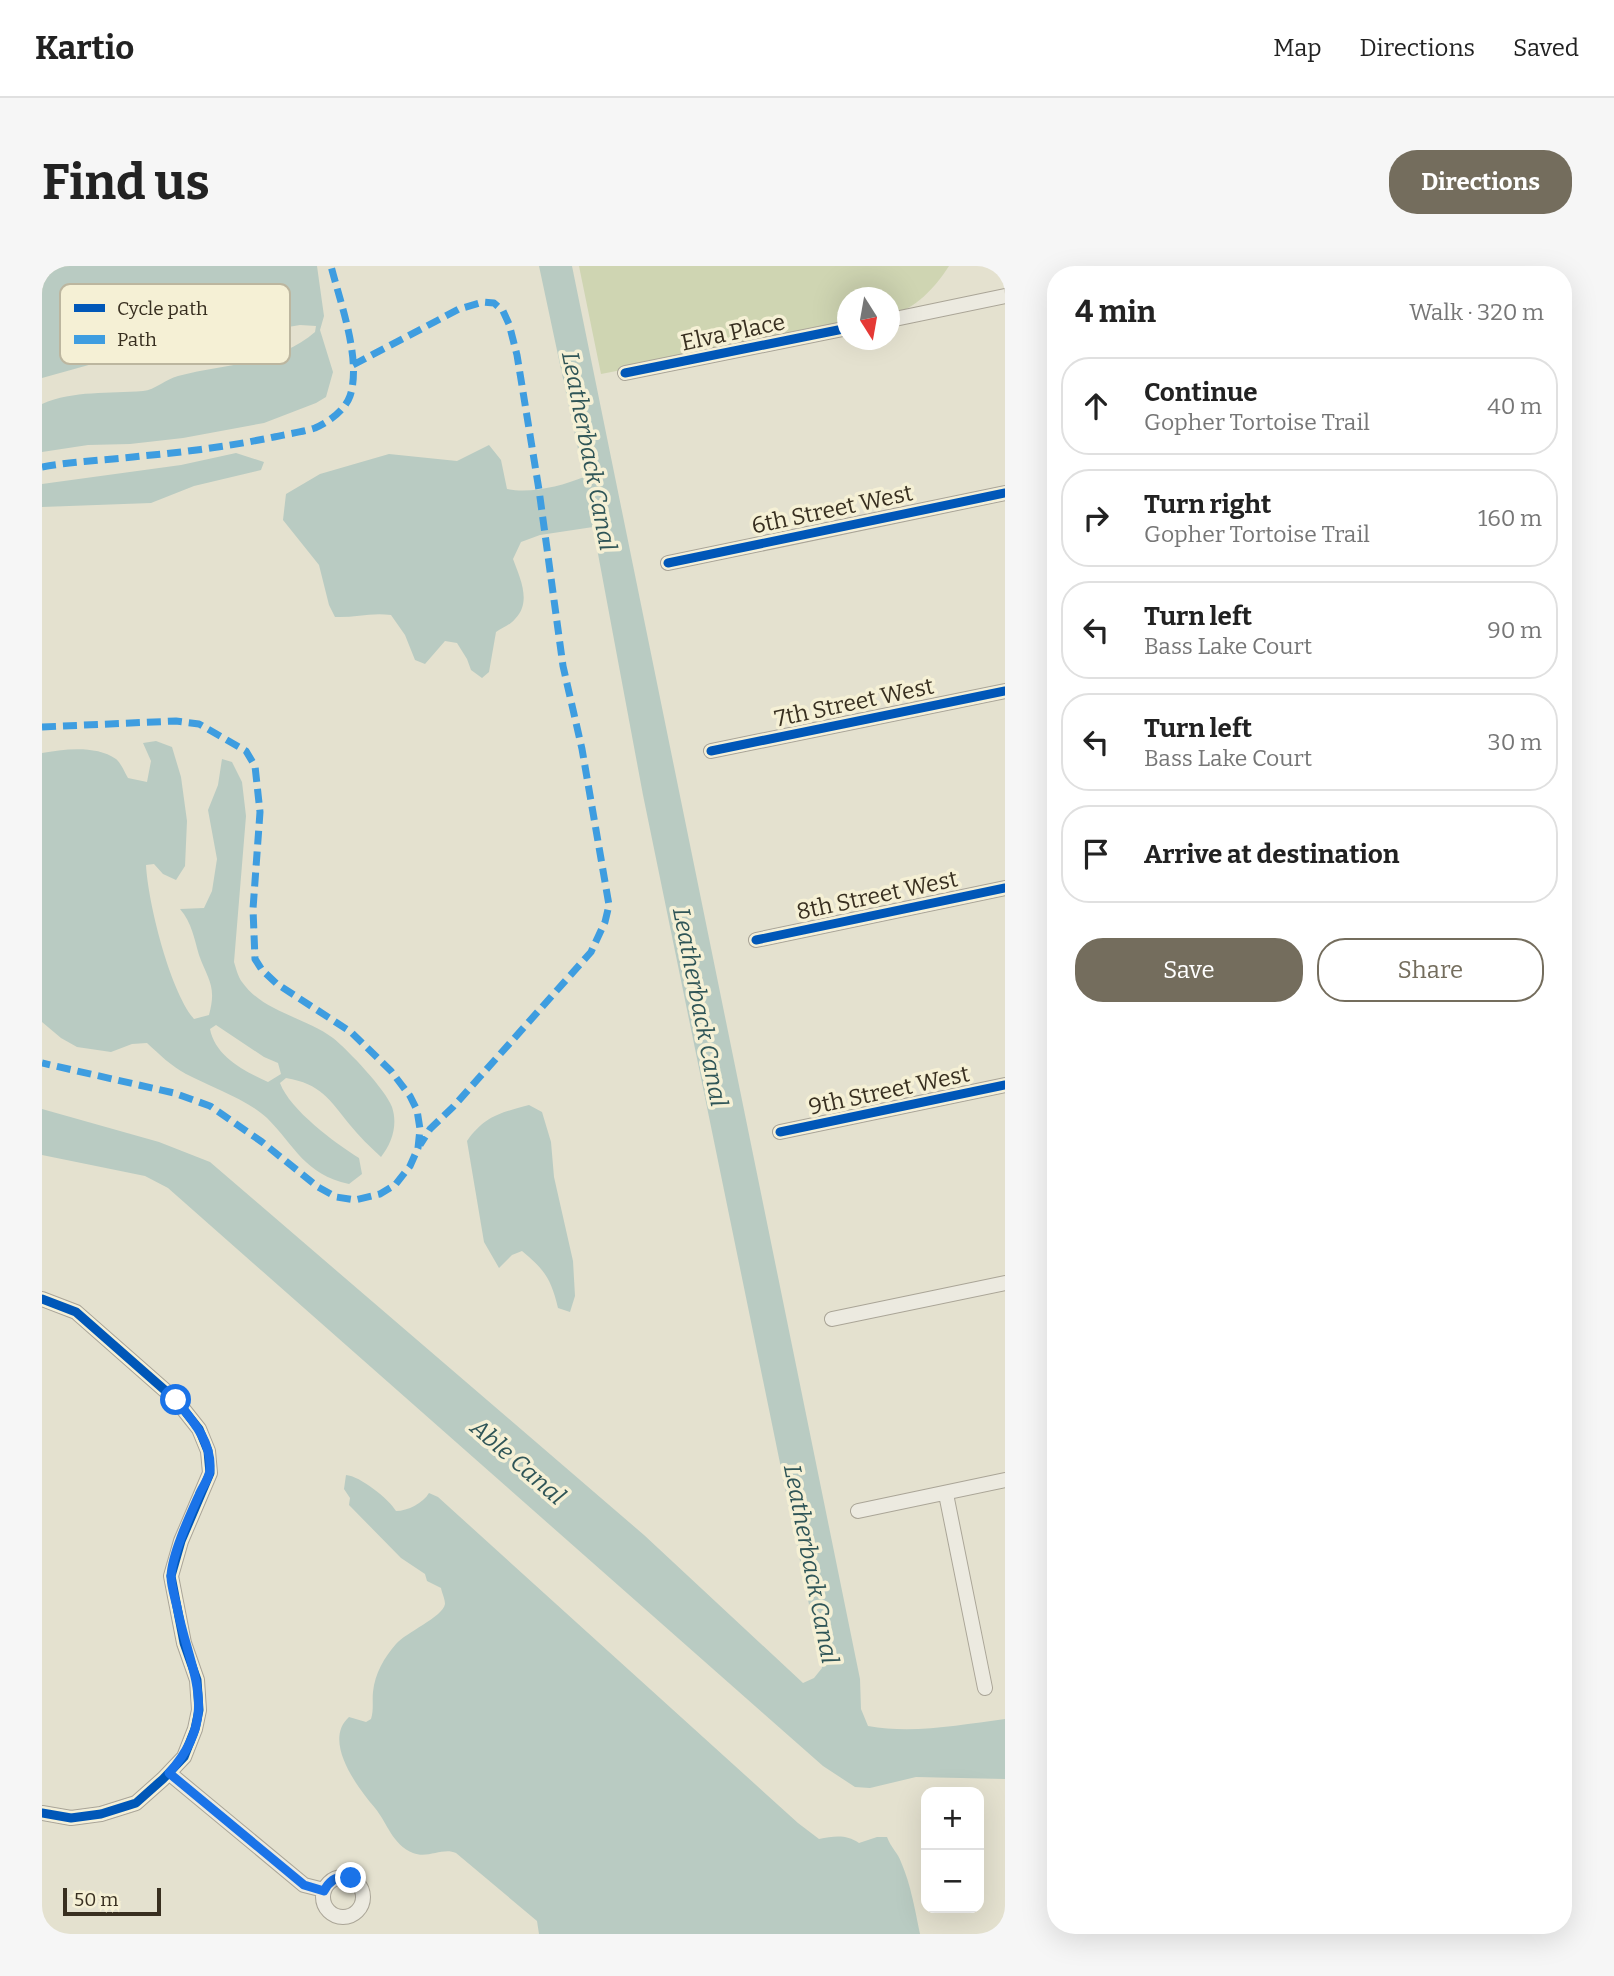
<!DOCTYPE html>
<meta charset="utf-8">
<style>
:root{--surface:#fff;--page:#f6f6f6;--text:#222;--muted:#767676;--line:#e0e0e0;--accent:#746d5d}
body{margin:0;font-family:Bitter,serif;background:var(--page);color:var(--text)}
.controls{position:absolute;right:21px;bottom:21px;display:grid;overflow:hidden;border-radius:14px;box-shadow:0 7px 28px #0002}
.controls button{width:63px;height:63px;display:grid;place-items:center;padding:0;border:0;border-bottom:2px solid var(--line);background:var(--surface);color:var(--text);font:35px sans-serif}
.compass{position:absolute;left:795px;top:21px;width:63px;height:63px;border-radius:50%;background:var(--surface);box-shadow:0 7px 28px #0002;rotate:169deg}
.scale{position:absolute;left:21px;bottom:18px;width:98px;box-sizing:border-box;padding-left:7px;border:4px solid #382f20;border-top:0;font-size:19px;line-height:24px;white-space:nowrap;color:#382f20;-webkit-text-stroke:5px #f5f0d5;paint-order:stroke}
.stop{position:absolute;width:21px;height:21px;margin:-16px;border:5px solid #1a73e8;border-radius:50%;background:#fff}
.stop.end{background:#1a73e8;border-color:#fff;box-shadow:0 2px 7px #0008}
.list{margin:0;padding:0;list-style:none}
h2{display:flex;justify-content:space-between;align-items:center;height:91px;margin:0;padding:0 28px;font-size:30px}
h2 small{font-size:23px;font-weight:400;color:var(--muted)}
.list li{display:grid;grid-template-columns:46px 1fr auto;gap:21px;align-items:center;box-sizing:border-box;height:98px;margin:0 14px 14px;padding:0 14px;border:2px solid var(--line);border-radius:28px}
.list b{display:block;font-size:26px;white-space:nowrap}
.list p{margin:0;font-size:23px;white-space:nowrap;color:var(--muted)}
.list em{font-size:23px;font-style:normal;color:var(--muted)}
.actions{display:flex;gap:14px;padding:21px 28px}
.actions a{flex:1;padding:16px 0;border:2px solid var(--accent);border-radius:28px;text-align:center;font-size:24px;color:var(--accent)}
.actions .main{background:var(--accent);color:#fff}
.icon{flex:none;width:38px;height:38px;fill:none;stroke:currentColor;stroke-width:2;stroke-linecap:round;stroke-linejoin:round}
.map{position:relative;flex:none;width:963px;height:1668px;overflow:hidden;border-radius:28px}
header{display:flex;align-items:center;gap:42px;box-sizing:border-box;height:98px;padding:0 35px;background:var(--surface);border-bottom:2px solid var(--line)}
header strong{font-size:33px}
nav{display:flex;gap:38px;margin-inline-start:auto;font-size:24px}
.intro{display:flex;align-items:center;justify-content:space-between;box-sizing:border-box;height:168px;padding:0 42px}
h1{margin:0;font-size:49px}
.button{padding:18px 32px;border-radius:28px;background:var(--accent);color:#fff;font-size:24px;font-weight:700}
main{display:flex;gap:42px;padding:0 42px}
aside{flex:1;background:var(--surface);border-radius:28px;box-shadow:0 7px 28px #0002}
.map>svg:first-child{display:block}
.green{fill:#cfd5b2}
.water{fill:#b9cbc2;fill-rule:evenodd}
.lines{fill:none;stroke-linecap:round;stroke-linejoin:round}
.minor-casing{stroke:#aaa597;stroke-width:16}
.minor{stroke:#eceae0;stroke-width:14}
.quiet{stroke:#3e9de0;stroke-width:7;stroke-dasharray:14 7;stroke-linecap:butt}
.cycleway-casing{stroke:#f5f0d5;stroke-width:13}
.cycleway{stroke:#0057b8;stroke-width:9}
.route{stroke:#1a73e8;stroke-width:9}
.labels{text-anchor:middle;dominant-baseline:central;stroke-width:7;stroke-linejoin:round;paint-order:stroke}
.street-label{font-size:23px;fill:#382f20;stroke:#f5f0d5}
.water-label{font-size:24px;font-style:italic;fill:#2f5557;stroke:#f5f0d5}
.key{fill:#f5f0d5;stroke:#bcb69f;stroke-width:2}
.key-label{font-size:19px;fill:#382f20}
</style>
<header>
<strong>Kartio</strong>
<nav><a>Map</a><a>Directions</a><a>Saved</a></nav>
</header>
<div class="intro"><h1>Find us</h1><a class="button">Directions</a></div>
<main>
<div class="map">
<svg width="963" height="1668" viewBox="0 0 963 1668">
<rect width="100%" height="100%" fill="#e4e1cf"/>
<!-- green -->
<path class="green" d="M537,0H907C892,23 874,42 848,50V32H806L805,60L559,108Z"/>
<!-- water -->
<path class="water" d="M0,0H275L282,50L278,64L291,106L284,131L274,137L222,157L141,172L88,178L46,179L0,186V138C32,124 67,128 101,125C113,124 124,113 136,110C182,98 235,99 273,66L274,60L258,59L211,67L120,87L61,95L0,112Z
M497,0H530L818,1413L819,1443L826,1460C871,1468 917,1459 963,1453V1513L874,1511L828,1522L813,1521L781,1500L126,922L103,910L0,889V843L117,876L168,896L602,1269L761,1417L772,1412L780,1402L601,529L551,261L498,269L479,276L471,293C478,312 490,336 473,353C468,359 460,362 454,366L447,406L440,412L429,404L425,393L415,377L403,375L383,398L373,394L363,369L349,349C329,346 312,352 293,351L287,339L277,299L241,254L244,228L278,208L347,188L415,195L447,179L459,194L465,223C488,228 520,220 542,211Z
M194,187L222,196L219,204L152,220L109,237L0,241V218L139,199Z
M114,475L130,481L139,511L145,555L143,600L134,614L121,608L112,598L104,599C106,637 128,725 152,753L167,749C175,720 166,714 157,689C152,672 150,657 138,643L162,642L170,625L175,593L166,544L176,519L180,493L190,496L200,516L204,550L192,696C194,702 196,711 200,716C221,746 263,751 291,772C306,784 344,824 350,841C356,859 350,877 339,891C328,881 317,870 308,859C287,833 279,818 244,812L238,817C248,844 293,877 317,892L320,908L307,918C262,908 254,881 225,852C206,834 167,820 144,808C129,800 117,788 105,777L90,778L69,786L35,781L19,772L0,756V487C22,483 54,479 74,493C79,497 83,507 86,512L105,516L109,495L101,477ZM174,759L222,791L236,797L239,808L226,816C202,805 173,790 168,763Z
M487,839L500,846L509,876L512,911L531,995L533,1030L528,1046L516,1042C509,1013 503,1004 480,985L470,989L457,1002L442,976L425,875C443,850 458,847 487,839Z
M304,1209C318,1210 347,1233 354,1245C366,1245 381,1237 387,1227L396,1231L756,1557L777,1573C792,1570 804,1568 817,1577L835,1571H845C849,1582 856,1587 859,1596C869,1619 873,1644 878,1668H497L495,1655L414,1587C401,1581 386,1593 371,1587C350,1578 346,1558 333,1542C316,1522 280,1475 307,1451L324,1456L329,1453C332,1443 330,1435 331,1426C333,1407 342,1392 354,1378C363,1367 401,1351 403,1338C403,1333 400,1327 399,1322L385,1315L383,1308L359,1292L307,1239L308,1232L302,1223Z"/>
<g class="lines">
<defs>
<path id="minor" d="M848,54L963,30
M583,107L806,62
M626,297L963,227
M669,485L963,425
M714,674L963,622
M738,866L963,819
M0,1033L34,1046L134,1134L157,1163L166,1185L168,1207L139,1275L129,1310L142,1377L155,1414L157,1444L153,1463L142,1491L121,1513L94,1537L59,1548L29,1552L0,1547
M790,1053L963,1017
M904,1228L943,1422
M816,1245L963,1214
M127,1507L262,1619L282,1624
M281 1631a20 20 0 1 1 40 0a20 20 0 1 1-40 0Z"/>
</defs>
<!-- minor casing -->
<use href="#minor" class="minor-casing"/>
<!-- minor -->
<use href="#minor" class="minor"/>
<!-- quiet -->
<path class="quiet" d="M311,99L417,43L441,36L452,37L461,45L467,58L475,89L497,224L521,400L540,483L567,639L563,656L549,686L411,841L388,863L378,879
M0,201C33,195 67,194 100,190C144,186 189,180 232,171C245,168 261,166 273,162C287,156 303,144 308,130C320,94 298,36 289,0
M0,461L134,455L157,458L204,485L213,500L218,546L211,643L213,693L220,704L235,718L309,766L349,805L368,830L375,844L378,863L376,882L368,900L353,919L338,928L313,934L294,931L276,921L220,876L168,840L132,827L0,797"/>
<defs>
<path id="cycleway" d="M583,107L806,62
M626,297L963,227
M669,485L963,425
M714,674L963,622
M738,866L963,819
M0,1033L34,1046L134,1134L157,1163L166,1185L168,1207L139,1275L129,1310L142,1377L155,1414L157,1444L153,1463L142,1491L121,1513L94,1537L59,1548L29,1552L0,1547"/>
</defs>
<!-- cycleway casing -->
<use href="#cycleway" class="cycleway-casing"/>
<!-- cycleway -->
<use href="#cycleway" class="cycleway"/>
</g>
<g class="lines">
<!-- route -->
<path class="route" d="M134,1134C151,1155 170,1176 168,1204C167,1213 160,1221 157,1229C148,1249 130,1288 129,1310C129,1320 133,1332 135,1341C148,1407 180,1448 127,1507L262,1619L282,1625C288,1613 297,1609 309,1612"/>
</g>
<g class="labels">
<!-- street labels -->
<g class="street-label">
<text transform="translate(691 66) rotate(-12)">Elva Place</text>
<text transform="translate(790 243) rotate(-12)">6th Street West</text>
<text transform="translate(812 436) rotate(-12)">7th Street West</text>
<text transform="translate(835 629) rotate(-12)">8th Street West</text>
<text transform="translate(847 824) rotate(-12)">9th Street West</text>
</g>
<!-- water labels -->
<g class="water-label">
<text transform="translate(547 185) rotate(79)">Leatherback Canal</text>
<text transform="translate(658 741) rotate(79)">Leatherback Canal</text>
<text transform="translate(476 1196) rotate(41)">Able Canal</text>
<text transform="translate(769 1298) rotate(79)">Leatherback Canal</text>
</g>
</g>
<!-- legend -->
<rect x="18" y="18" width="230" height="80" rx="10" class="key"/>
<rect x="32" y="38" width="31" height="8" fill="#0057b8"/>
<rect x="32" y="69" width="31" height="9" fill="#3e9de0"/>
<g class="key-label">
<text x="75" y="49">Cycle path</text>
<text x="75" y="80">Path</text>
</g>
</svg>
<div class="controls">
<button>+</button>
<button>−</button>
</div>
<svg class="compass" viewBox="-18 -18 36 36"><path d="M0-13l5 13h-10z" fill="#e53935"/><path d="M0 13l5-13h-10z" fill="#767676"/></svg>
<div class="scale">50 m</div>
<div class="stop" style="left:134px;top:1134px"></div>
<div class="stop end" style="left:309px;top:1612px"></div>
</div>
<aside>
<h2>4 min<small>Walk · 320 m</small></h2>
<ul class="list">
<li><svg class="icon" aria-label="ahead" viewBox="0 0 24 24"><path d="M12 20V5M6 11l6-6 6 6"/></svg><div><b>Continue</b><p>Gopher Tortoise Trail</p></div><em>40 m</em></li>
<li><svg class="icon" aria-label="right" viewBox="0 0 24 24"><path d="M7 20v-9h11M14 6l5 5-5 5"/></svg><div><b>Turn right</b><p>Gopher Tortoise Trail</p></div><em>160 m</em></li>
<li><svg class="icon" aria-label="left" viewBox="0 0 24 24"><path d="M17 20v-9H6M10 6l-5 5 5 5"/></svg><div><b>Turn left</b><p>Bass Lake Court</p></div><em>90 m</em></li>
<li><svg class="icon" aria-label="left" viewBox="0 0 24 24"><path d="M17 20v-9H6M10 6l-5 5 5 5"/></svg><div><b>Turn left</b><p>Bass Lake Court</p></div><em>30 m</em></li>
<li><svg class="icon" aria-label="arrive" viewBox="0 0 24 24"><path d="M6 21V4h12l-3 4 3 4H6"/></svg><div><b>Arrive at destination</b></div></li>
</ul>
<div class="actions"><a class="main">Save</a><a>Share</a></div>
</aside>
</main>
